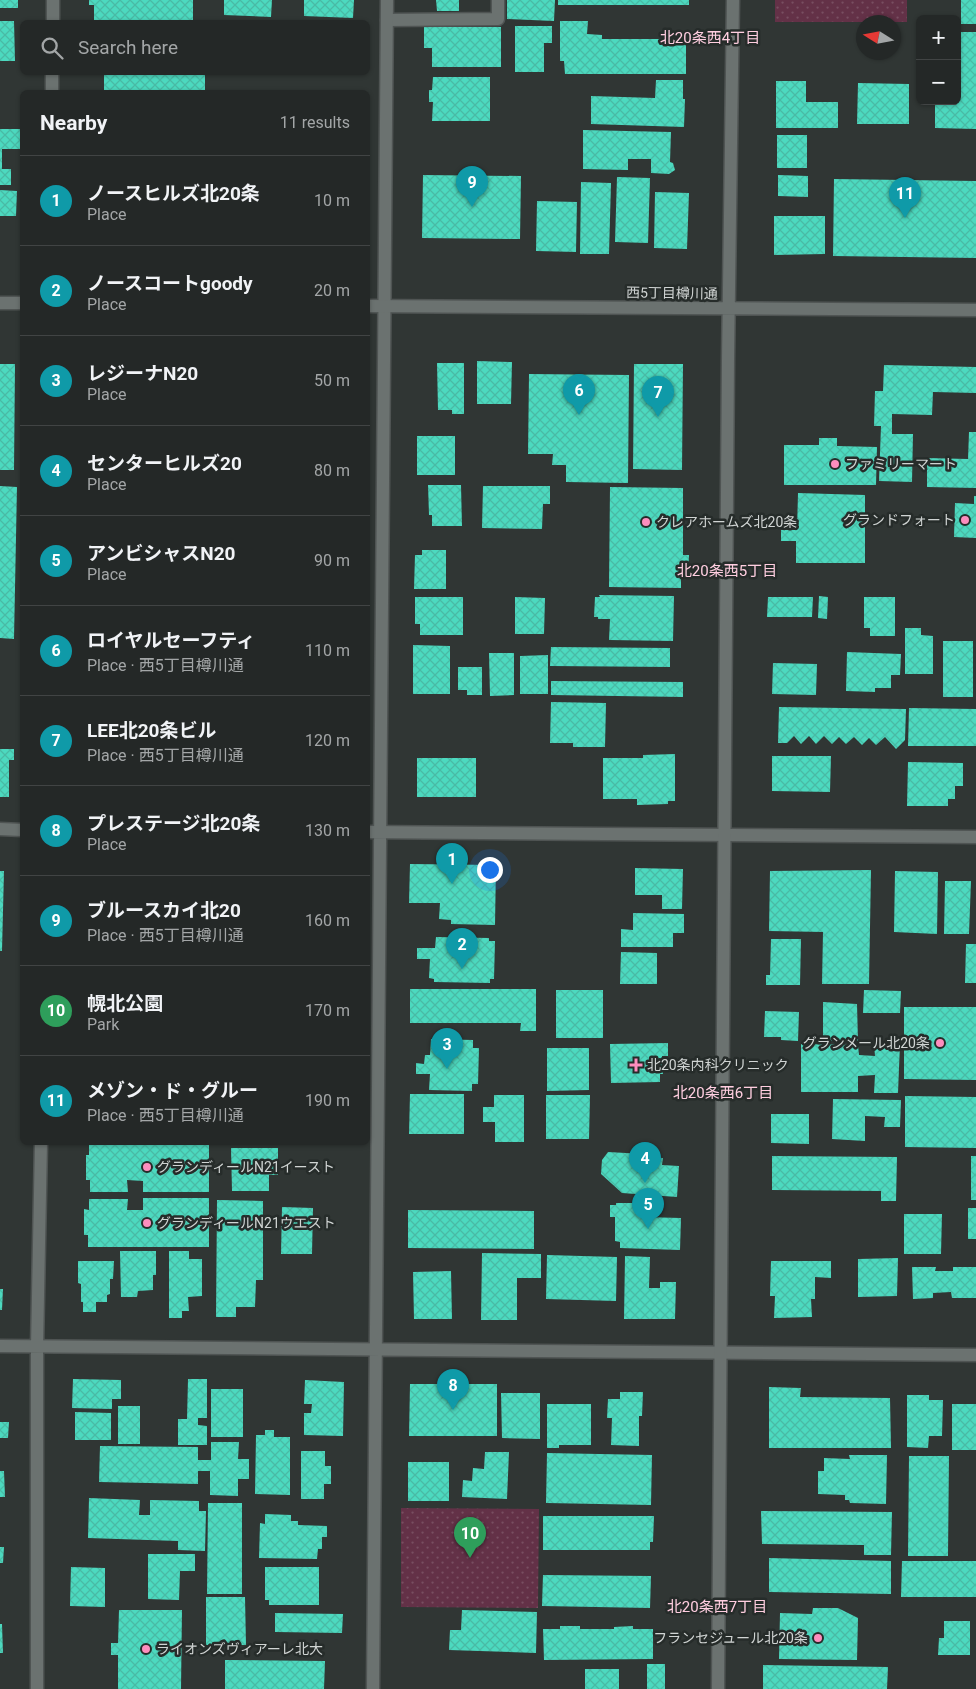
<!DOCTYPE html>
<meta charset="utf-8">
<style>
:root{--surface:#242827;--page:#2c302f;--text:#f1f3f6;--muted:#a3a6a7;--line:#414444;--accent:#fd8ebe}
body{margin:0;font-family:Roboto,"Noto Sans JP",sans-serif;background:var(--page);color:var(--text)}
.controls{position:absolute;right:15px;top:15px;display:grid;overflow:hidden;border-radius:8px;box-shadow:0 1px 4px #0004}
.controls button{width:45px;height:45px;display:grid;place-items:center;padding:0;border:0;border-bottom:1px solid var(--line);background:var(--surface);color:var(--text);font:25px sans-serif}
.compass{position:absolute;left:856px;top:15px;width:45px;height:45px;border-radius:50%;background:var(--surface);box-shadow:0 1px 4px #0004;rotate:281deg}
.you{position:absolute;left:489px;top:869px;width:18px;height:18px;margin:-12px;border:4px solid #fff;border-radius:50%;background:#1a73e8;box-shadow:0 0 0 8px #1a73e833}
.badge{display:grid;place-items:center;width:32px;height:32px;border-radius:50%;background:var(--accent);color:#fff;font-size:16px;font-weight:700}
.pin{position:absolute;translate:-50% -41px;filter:drop-shadow(0 1px 2px #0008)}
.pin::after{content:'';position:absolute;top:26px;width:18px;height:15px;background:inherit;clip-path:polygon(0 0,100% 0,50% 100%)}
.list{margin:0;padding:0;list-style:none}
h2{display:flex;justify-content:space-between;align-items:center;height:65px;margin:0;padding:0 20px;font-size:21px}
h2 small{font-size:16px;font-weight:400;color:var(--muted)}
.list li{display:grid;grid-template-columns:32px 1fr auto;gap:15px;align-items:center;box-sizing:border-box;height:90px;padding:0 20px;border-top:1px solid var(--line)}
.list b{display:block;font-size:19px;white-space:nowrap}
.list p{margin:0;font-size:16px;white-space:nowrap;color:var(--muted)}
.list em{font-size:16px;font-style:normal;color:var(--muted)}
.icon{flex:none;width:28px;height:28px;fill:none;stroke:currentColor;stroke-width:2;stroke-linecap:round;stroke-linejoin:round}
.map{position:relative;flex:none;width:976px;height:1689px;overflow:hidden}
.search{position:absolute;background:var(--surface);box-shadow:0 1px 4px #0004;left:20px;top:20px;width:350px;height:55px;display:flex;align-items:center;gap:12px;box-sizing:border-box;padding:0 18px;border-radius:8px;color:var(--muted);font-size:19px}
.panel{position:absolute;background:var(--surface);box-shadow:0 1px 4px #0004;left:20px;top:90px;width:350px;height:1055px;border-radius:8px}
.map>svg:first-child{display:block}
.park{fill:url(#park-dots)}
.building{fill:url(#building-cross-hatch)}
.lines{fill:none;stroke-linecap:round;stroke-linejoin:round}
.service-casing{stroke:#4f5453;stroke-width:15}
.minor-casing{stroke:#4f5453;stroke-width:15}
.tertiary-casing{stroke:#4f5453;stroke-width:15}
.service{stroke:#6b7270;stroke-width:12}
.minor{stroke:#6b7270;stroke-width:12}
.tertiary{stroke:#6b7270;stroke-width:12}
.poi-dot{fill:#fd8ebe;stroke:#262c2a;stroke-width:2}
.labels{text-anchor:middle;dominant-baseline:central;stroke-width:5;stroke-linejoin:round;paint-order:stroke}
.street-label{font-size:14px;fill:#d0d4d3;stroke:#262c2a}
.poi-label{font-size:14px;fill:#d0d4d3;stroke:#262c2a;text-anchor:start}
.neighbourhood-label{font-size:15px;fill:#ffcee0;stroke:#262c2a}
</style>
<div class="map">
<svg width="976" height="1689" viewBox="0 0 976 1689">
<defs>
<pattern id="park-dots" width="8" height="8" patternUnits="userSpaceOnUse" patternTransform="scale(1.25)"><rect width="8" height="8" fill="#633147"/><path d="M2 2h.1M6 6h.1" fill="none" stroke="#784e61" stroke-width="1.8" stroke-linecap="round"/></pattern>
<pattern id="building-cross-hatch" width="8" height="8" patternUnits="userSpaceOnUse" patternTransform="scale(1.25)"><rect width="8" height="8" fill="#4cd9bf"/><path d="M0 0l8 8M0 8l8-8" fill="none" stroke="#49baa5"/></pattern>
</defs>
<rect width="100%" height="100%" fill="#303634"/>
<!-- park -->
<path class="park" d="M775,0H907V22H775Z
M401,1508L539,1509L538,1608L401,1607Z"/>
<!-- building -->
<path class="building" d="M0,0H18V8H0Z
M89,0H193V22H94V5H89Z
M224,0H272L271,17L224,15Z
M304,0H354L353,18L304,16Z
M436,0H459V11H437Z
M507,0H555L554,21L507,19Z
M558,0H689V5H558Z
M961,0H976V24H961Z
M0,21H14L15,61H0Z
M560,21H588L587,34L602,35V39H686V74H565L564,61H560Z
M515,26H552V43H544V72H515Z
M424,27H501V67H432V48H424Z
M958,32H976V129L935,128V101H957Z
M104,75H205V92H104Z
M433,77H490V121H432L433,102H429V90H432Z
M656,80H683V99H685L684,127L591,124V96L655,98Z
M776,81H806V102H838V128H776Z
M858,83L909,84V124H857Z
M0,129H21V149H2V169H11V185H0Z
M583,130L671,132L670,162L673,163L675,170L669,174L651,173V159H628V170L583,169Z
M777,135H807V168H777Z
M423,175L521,176L520,239L422,238Z
M778,175L808,176V197L778,196Z
M617,177L650,178L648,243L615,242Z
M834,179L976,181V258L833,256Z
M581,182L611,183L609,254H580Z
M0,190L17,191L16,216H0Z
M655,192L689,193L687,249L654,248Z
M537,201L577,202L576,252L536,251Z
M774,216H825V254L774,255Z
M477,361L512,362L511,404H477Z
M437,363H464V414H452V410H438Z
M0,364H15L14,470H0Z
M634,364H683L682,470L633,469Z
M884,365L976,367V393L933,392L932,415L892,414V434H913L912,482L879,481L881,426H874L875,391H883Z
M529,374L629,375L628,483L566,482V465H552L553,454H528Z
M969,432H976V488L927,487V458L968,459Z
M417,436H455V475H417Z
M819,438H837V446L877,447L876,485H784V445H819Z
M428,485H461L462,526H432V515H429Z
M0,486L17,487L14,639L0,638Z
M483,486H550V504H543L542,529L482,528Z
M610,487L683,488V555H689L688,577H681V588L609,587Z
M798,493L865,495V563H796V541H781V530H797Z
M974,496H976V538L954,537L955,503L974,504Z
M422,550H446V589H414L415,555H422Z
M599,595L674,596L673,641L609,640L610,619H598V617H594L595,597H600Z
M819,596L828,597L827,619L818,618Z
M415,597H463V635H420V624H415Z
M515,597L545,598L544,634H515Z
M768,597H813L812,617H767Z
M864,597H895V636H870V628H864Z
M905,628H921V635L933,636V674H905Z
M943,641H973V697H943Z
M413,645L450,646V694H413Z
M551,647L670,648V667L550,666Z
M847,652L901,654L900,675H891V688H875V692L846,691Z
M489,653H514V695L490,696Z
M548,655V694H520V656Z
M773,663L817,664L816,695L772,694Z
M458,667H482V695H467V690H458Z
M551,681L683,682V697L551,695Z
M551,702L606,703L605,747H573V743H550Z
M779,707L906,709L905,740L896,749L885,737L876,745L869,738L862,745L854,737L846,744L839,737L832,744L824,736L816,744L809,736L801,744L794,736L787,743H778Z
M909,708L976,709V746H908Z
M0,749H14V760H9V797H0Z
M675,754V801H668V804L637,805V799H603V758H643V755Z
M772,756H831L830,792L772,791Z
M417,758H476V797H417Z
M908,762L963,763V786H955V799H948V806H907Z
M410,864L496,865L495,925L451,924V920L439,919L440,903H409Z
M635,868L683,869L682,909H662V895H635Z
M871,870L869,984H822L823,932L769,931L770,871Z
M0,871H4L2,951H0Z
M895,871L938,872L937,934L894,932Z
M945,881H971L969,934H944Z
M633,913L684,914V933H673V947H621V929L633,930Z
M436,937L489,938V941H495L494,979H490V983L434,982V979L429,978L430,959H417V948H435Z
M771,939H801L800,985H766V975H770Z
M966,944H976V983H965Z
M621,952L657,953V984H620Z
M410,989H536V1031H520L521,1023H410Z
M556,990H603V1038H556Z
M864,990L901,991L900,1013H863Z
M823,1002L857,1004L858,1041H823Z
M904,1007H976V1080L904,1079Z
M765,1011L799,1012L798,1041L781,1040V1037H764Z
M431,1039L473,1040V1048H479L478,1084H472V1091L429,1090L430,1074H416V1063L424,1064L425,1055H430Z
M668,1043V1056H662L663,1074H660V1082L611,1083L610,1044Z
M801,1044L858,1045L859,1055L875,1056L874,1044H900L898,1093H874L875,1075L858,1076V1092H801Z
M547,1048H589V1090L547,1091Z
M410,1094H464V1134H409Z
M494,1095H524V1142H495V1122H483V1107H494Z
M546,1095H590L589,1139H546Z
M905,1096L976,1097V1148L905,1147Z
M833,1099L901,1100L900,1127H884L885,1117L865,1116V1141L832,1139Z
M771,1114H809V1144L771,1143Z
M89,1144H209V1192H143V1181L127,1180L128,1192H90V1180H86V1155H89Z
M231,1148H278V1175H269V1191H232Z
M608,1152L644,1154V1157L663,1158L662,1165L679,1166L677,1197L622,1193L601,1174L602,1160Z
M772,1156L897,1157L896,1201H881V1191L772,1190Z
M971,1156H976V1200H971Z
M143,1198H209V1247H88V1235H84V1209L89,1210V1199H128L127,1210H143Z
M217,1200L263,1201V1280H256L255,1307H236V1317H216Z
M616,1203H643V1217L681,1218L680,1250L620,1248V1242L615,1241V1217H610V1205H616Z
M282,1207L313,1208L312,1254H281Z
M968,1208H976V1239H968Z
M408,1210L534,1211V1249L408,1248Z
M904,1214H942L941,1254H904Z
M120,1251H156V1275H153V1290L138,1291L137,1297H121Z
M169,1251H189V1259H202V1296L188,1297L189,1311H182V1318H169Z
M482,1253L541,1254V1278H517V1320H481Z
M547,1255L617,1257L616,1301L546,1299Z
M625,1256L650,1257L649,1288H660V1282H676L675,1319H624Z
M898,1258L897,1296L858,1297V1259Z
M78,1261H114L113,1279H110V1294L107,1295V1302H96V1312H83V1302H81V1284L78,1283Z
M771,1261H831V1278L815,1277V1299H811L812,1317L774,1318L775,1296H770Z
M912,1267H936L935,1271H953V1267H976V1298H952L951,1292L933,1293V1298L913,1299Z
M451,1271L452,1319H414L413,1272Z
M0,1289H3L2,1310H0Z
M73,1379L121,1380V1399H112V1409L72,1408Z
M188,1379H207V1418H198V1425L207,1426V1445H178V1419H187Z
M305,1380L344,1382L343,1436L304,1435V1413H311L312,1404H304Z
M410,1384H497V1436H409Z
M769,1387L801,1388L800,1397L890,1398L891,1448H769Z
M211,1389H243V1437H211Z
M620,1392H643L642,1416H639V1446L611,1445L612,1418H607L608,1399H620Z
M501,1393H540V1439L502,1438Z
M907,1395H929V1400H943L942,1436H929L928,1448L907,1447Z
M547,1404H591V1445H559V1448H547Z
M952,1404H976V1450H952Z
M118,1406H140V1444H118Z
M75,1412L111,1413V1440H75Z
M0,1422H9L8,1438H0Z
M265,1430H274V1437H290V1495L255,1494L256,1435H265Z
M211,1442H239L238,1459H249V1479H238V1496L210,1495V1471H198V1484L99,1482L100,1446L198,1447V1460H211Z
M301,1451H325V1466H331V1484H324V1499H301Z
M485,1452H509L507,1499L462,1497L463,1480L472,1481L473,1468L484,1469Z
M547,1453L652,1455L651,1505L546,1503Z
M849,1455H887L886,1504L850,1503L849,1500H845V1495L818,1494V1471H824V1458L850,1459Z
M909,1456H949L948,1556H908Z
M408,1462H449V1501H408Z
M0,1471H4L5,1497H0Z
M89,1498L140,1500L139,1515H150V1500L199,1501V1511H206L205,1551L178,1550V1541L88,1538Z
M208,1503H242V1594H207Z
M761,1511L892,1512L891,1555H864V1545L762,1544Z
M265,1514L291,1515V1521H298V1525L327,1526V1537H322V1549H318L317,1559L259,1558L260,1523L265,1524Z
M543,1516H654L653,1542H650V1550H543Z
M0,1547H4L3,1563H0Z
M148,1554H195V1571H180L179,1600L148,1599Z
M769,1558L891,1561V1594L769,1592Z
M902,1561H976V1597H901Z
M71,1567L105,1568V1607L70,1606Z
M265,1567H319V1605H269V1600H265Z
M543,1575L651,1576L650,1608L542,1606Z
M206,1597H245L246,1645H206Z
M813,1608H838L858,1618L857,1660L779,1659L780,1613L812,1614Z
M119,1610H182L181,1689H118V1655H111V1643H118Z
M462,1610L537,1612L536,1653L449,1650L450,1630H461Z
M275,1613L343,1614L342,1633L275,1632Z
M944,1621H970V1655H938L939,1638H944Z
M0,1624H2L3,1653H0Z
M560,1626H580V1629H614V1627L633,1626V1629H653V1659L544,1660L543,1629H560Z
M225,1660L325,1661L324,1689H225Z
M647,1664H665V1689H647Z
M763,1665L888,1667L887,1689H763Z
M585,1669H619V1689H585Z"/>
<g class="lines">
<defs>
<path id="service" d="M387,20L498,19V0"/>
<path id="minor" d="M53,22V0
M52,92V72
M0,829L22,830
M368,832L976,837
M0,1346L976,1355
M37,1689V1347L41,1142
M373,1689L387,0"/>
<path id="tertiary" d="M0,303H22
M368,306L976,310
M718,1689L728,360L733,0"/>
</defs>
<!-- service casing -->
<use href="#service" class="service-casing"/>
<!-- minor casing -->
<use href="#minor" class="minor-casing"/>
<!-- tertiary casing -->
<use href="#tertiary" class="tertiary-casing"/>
<!-- service -->
<use href="#service" class="service"/>
<!-- minor -->
<use href="#minor" class="minor"/>
<!-- tertiary -->
<use href="#tertiary" class="tertiary"/>
</g>
<!-- markers -->
<g class="poi-dot">
<circle cx="835" cy="464" r="5"/>
<circle cx="965" cy="520" r="5"/>
<circle cx="646" cy="522" r="5"/>
<circle cx="940" cy="1043" r="5"/>
<path d="M633.5 1057.5h5v5h5v5h-5v5h-5v-5h-5v-5h5z"/>
<circle cx="147" cy="1167" r="5"/>
<circle cx="147" cy="1223" r="5"/>
<circle cx="818" cy="1638" r="5"/>
<circle cx="146" cy="1649" r="5"/>
</g>
<g class="labels">
<!-- street labels -->
<g class="street-label">
<text transform="translate(672 293) rotate(1)">西5丁目樽川通</text>
</g>
<!-- poi labels -->
<g class="poi-label">
<text x="845" y="464">ファミリーマート</text>
<text x="955" y="520" text-anchor="end">グランドフォート</text>
<text x="656" y="522">クレアホームズ北20条</text>
<text x="930" y="1043" text-anchor="end">グランメール北20条</text>
<text x="647" y="1065">北20条内科クリニック</text>
<text x="157" y="1167">グランディールN21イースト</text>
<text x="157" y="1223">グランディールN21ウエスト</text>
<text x="808" y="1638" text-anchor="end">フランセジュール北20条</text>
<text x="156" y="1649">ライオンズヴィアーレ北大</text>
</g>
<!-- neighbourhood labels -->
<g class="neighbourhood-label">
<text x="710" y="38">北20条西4丁目</text>
<text x="727" y="571">北20条西5丁目</text>
<text x="723" y="1093">北20条西6丁目</text>
<text x="717" y="1607">北20条西7丁目</text>
</g>
</g>
</svg>
<div class="controls">
<button>+</button>
<button>−</button>
</div>
<svg class="compass" viewBox="-18 -18 36 36"><path d="M0-13l5 13h-10z" fill="#e53935"/><path d="M0 13l5-13h-10z" fill="#a3a6a7"/></svg>
<div class="you"></div>
<div class="pin badge" style="left:452px;top:884px;background:#0f9aa8">1</div>
<div class="pin badge" style="left:462px;top:969px;background:#0f9aa8">2</div>
<div class="pin badge" style="left:447px;top:1069px;background:#0f9aa8">3</div>
<div class="pin badge" style="left:645px;top:1183px;background:#0f9aa8">4</div>
<div class="pin badge" style="left:648px;top:1229px;background:#0f9aa8">5</div>
<div class="pin badge" style="left:579px;top:415px;background:#0f9aa8">6</div>
<div class="pin badge" style="left:658px;top:417px;background:#0f9aa8">7</div>
<div class="pin badge" style="left:453px;top:1410px;background:#0f9aa8">8</div>
<div class="pin badge" style="left:472px;top:207px;background:#0f9aa8">9</div>
<div class="pin badge" style="left:470px;top:1558px;background:#2e9e5b">10</div>
<div class="pin badge" style="left:905px;top:218px;background:#0f9aa8">11</div>
<div class="search"><svg class="icon" aria-label="search" viewBox="0 0 24 24"><circle cx="10" cy="10" r="6"/><path d="M15 15l6 6"/></svg>Search here</div>
<section class="panel">
<h2>Nearby<small>11 results</small></h2>
<ul class="list">
<li><span class="badge" style="background:#0f9aa8">1</span><div><b>ノースヒルズ北20条</b><p>Place</p></div><em>10 m</em></li>
<li><span class="badge" style="background:#0f9aa8">2</span><div><b>ノースコートgoody</b><p>Place</p></div><em>20 m</em></li>
<li><span class="badge" style="background:#0f9aa8">3</span><div><b>レジーナN20</b><p>Place</p></div><em>50 m</em></li>
<li><span class="badge" style="background:#0f9aa8">4</span><div><b>センターヒルズ20</b><p>Place</p></div><em>80 m</em></li>
<li><span class="badge" style="background:#0f9aa8">5</span><div><b>アンビシャスN20</b><p>Place</p></div><em>90 m</em></li>
<li><span class="badge" style="background:#0f9aa8">6</span><div><b>ロイヤルセーフティ</b><p>Place · 西5丁目樽川通</p></div><em>110 m</em></li>
<li><span class="badge" style="background:#0f9aa8">7</span><div><b>LEE北20条ビル</b><p>Place · 西5丁目樽川通</p></div><em>120 m</em></li>
<li><span class="badge" style="background:#0f9aa8">8</span><div><b>プレステージ北20条</b><p>Place</p></div><em>130 m</em></li>
<li><span class="badge" style="background:#0f9aa8">9</span><div><b>ブルースカイ北20</b><p>Place · 西5丁目樽川通</p></div><em>160 m</em></li>
<li><span class="badge" style="background:#2e9e5b">10</span><div><b>幌北公園</b><p>Park</p></div><em>170 m</em></li>
<li><span class="badge" style="background:#0f9aa8">11</span><div><b>メゾン・ド・グルー</b><p>Place · 西5丁目樽川通</p></div><em>190 m</em></li>
</ul>
</section>
</div>
